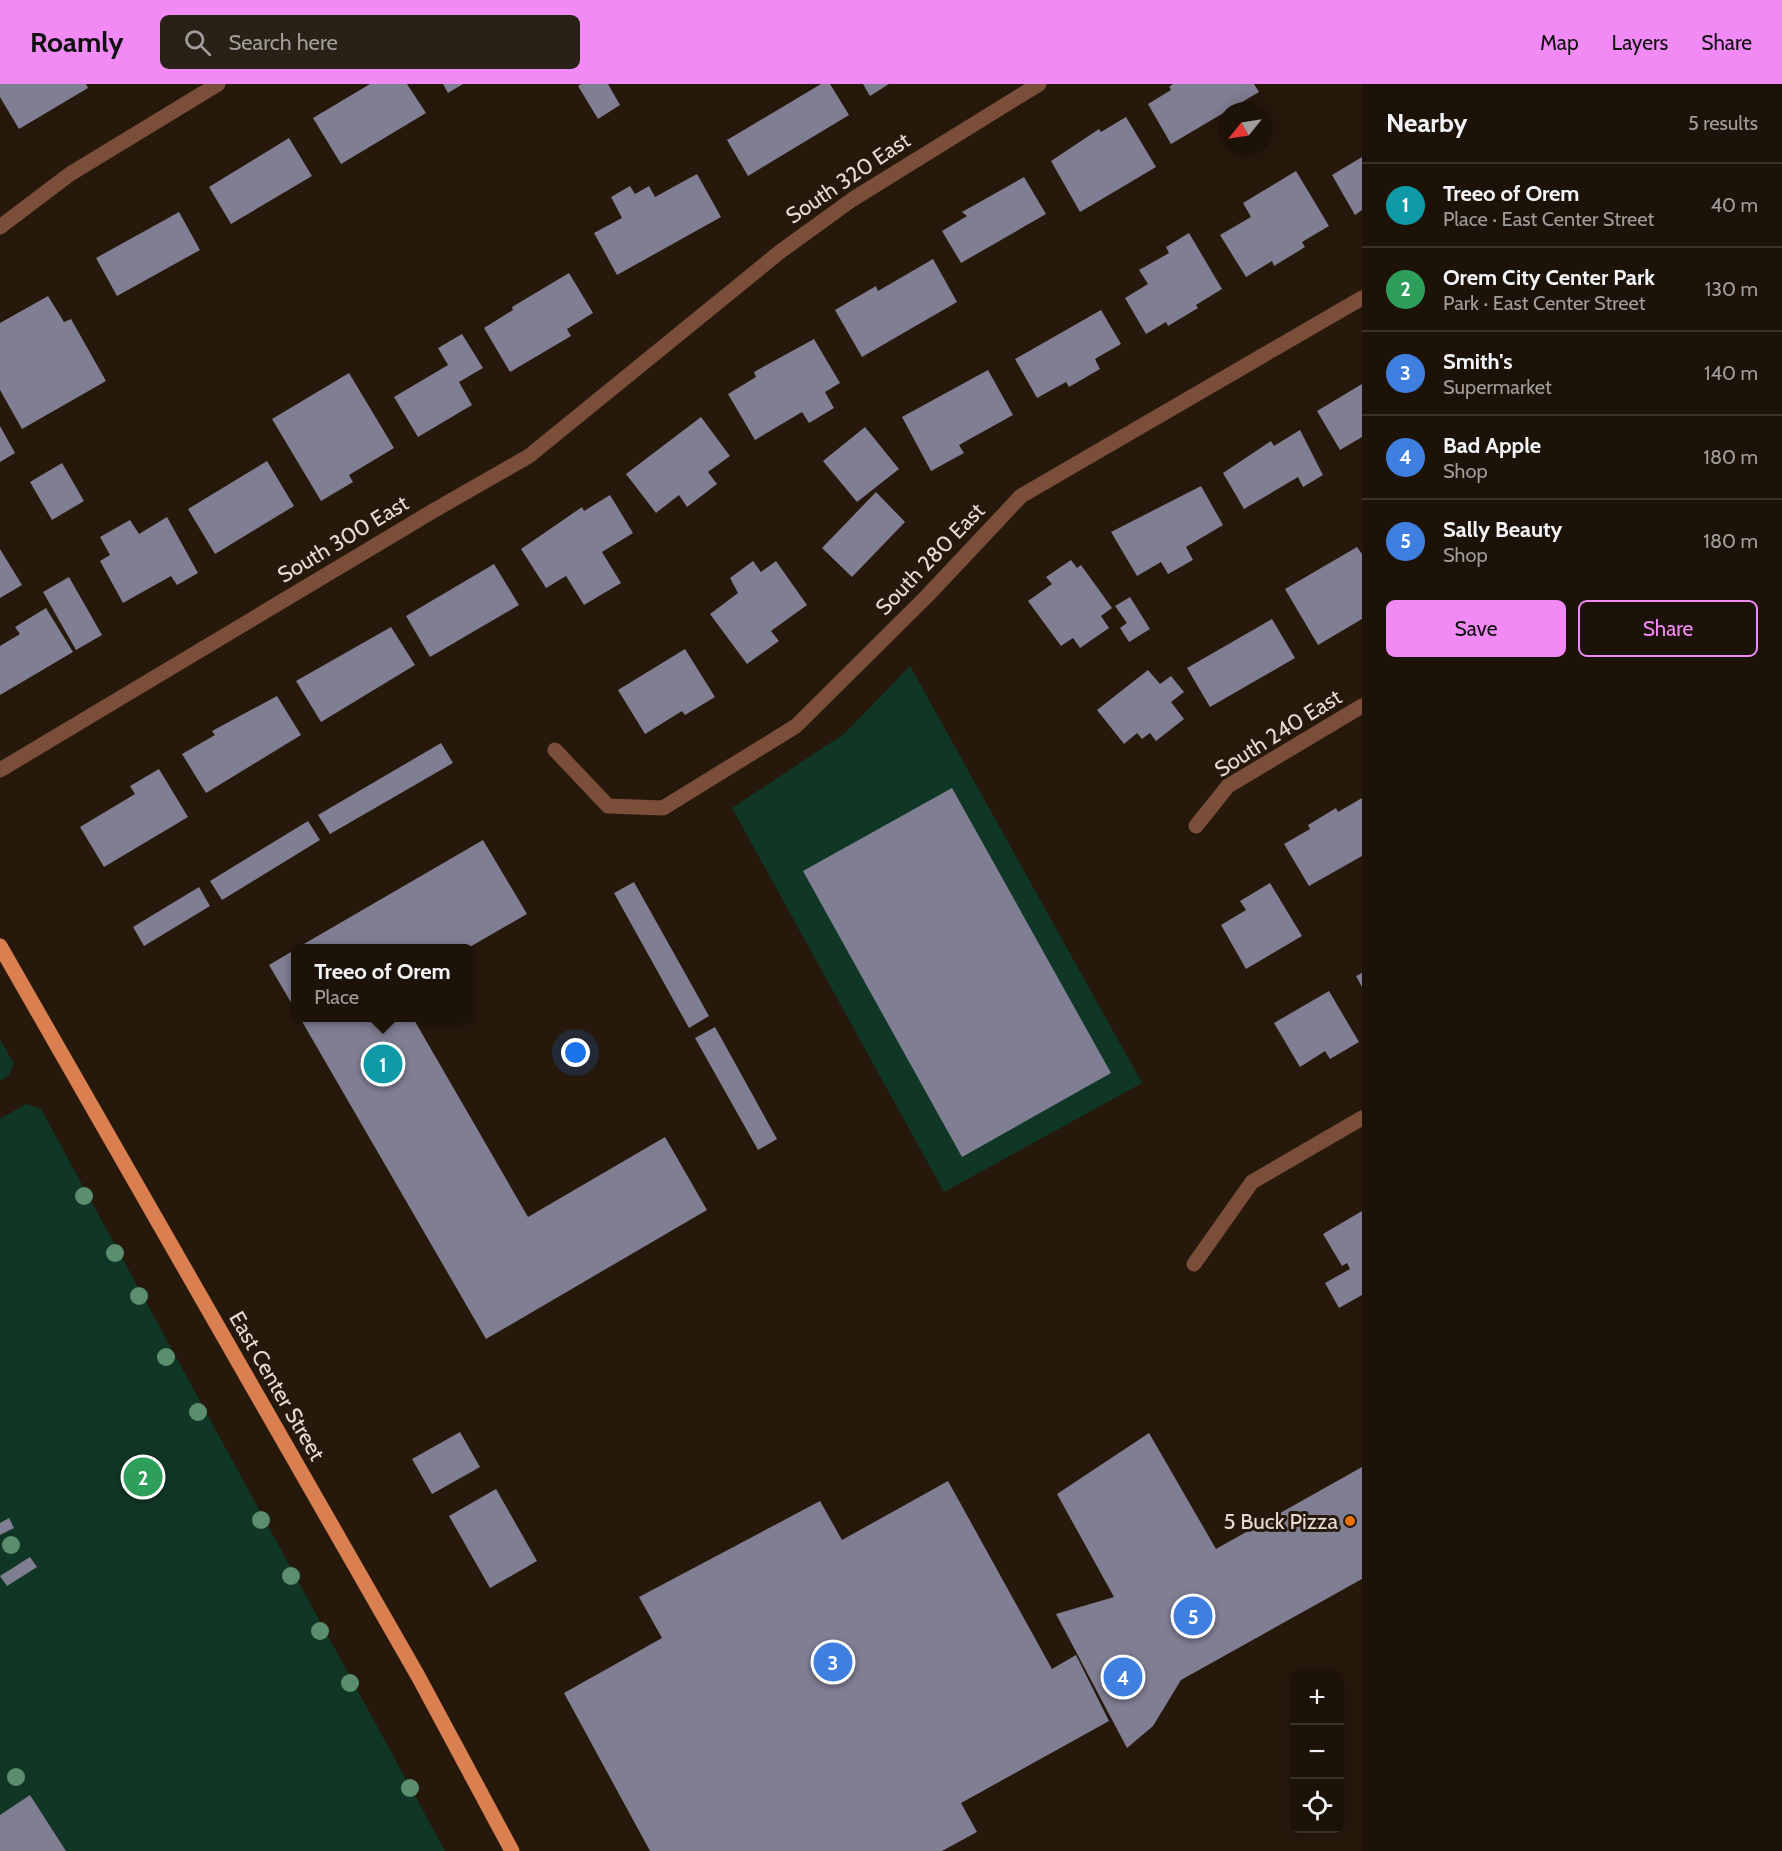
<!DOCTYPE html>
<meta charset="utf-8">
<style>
:root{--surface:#1c1208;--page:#292016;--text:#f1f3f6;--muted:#a09e9c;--line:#3a3229;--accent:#f18af4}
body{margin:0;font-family:Cabin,sans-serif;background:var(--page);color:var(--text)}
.controls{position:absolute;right:18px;bottom:18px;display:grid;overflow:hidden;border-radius:9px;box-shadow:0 3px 15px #0003}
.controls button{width:54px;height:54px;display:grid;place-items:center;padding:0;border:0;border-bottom:2px solid var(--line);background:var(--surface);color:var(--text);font:30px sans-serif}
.compass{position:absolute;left:1218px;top:18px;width:54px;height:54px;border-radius:50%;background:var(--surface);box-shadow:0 3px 15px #0003;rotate:240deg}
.you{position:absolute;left:576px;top:969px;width:21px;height:21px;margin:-15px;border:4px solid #fff;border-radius:50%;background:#1a73e8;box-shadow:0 0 0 9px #1a73e833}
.badge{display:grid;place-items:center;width:39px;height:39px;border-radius:50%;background:var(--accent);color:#fff;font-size:20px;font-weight:700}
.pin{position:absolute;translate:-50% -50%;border:3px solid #fff;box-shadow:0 2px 6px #0006}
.popup{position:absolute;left:291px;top:860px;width:183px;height:78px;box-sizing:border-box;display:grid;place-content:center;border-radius:9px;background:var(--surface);filter:drop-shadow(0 2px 4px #0005);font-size:20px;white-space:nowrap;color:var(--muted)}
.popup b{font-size:22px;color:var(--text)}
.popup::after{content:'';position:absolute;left:50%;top:100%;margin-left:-12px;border:12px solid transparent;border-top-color:var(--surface)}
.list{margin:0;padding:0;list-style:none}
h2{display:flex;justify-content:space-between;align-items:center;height:78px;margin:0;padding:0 24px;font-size:26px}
h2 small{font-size:20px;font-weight:400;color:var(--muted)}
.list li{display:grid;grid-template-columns:39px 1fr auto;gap:18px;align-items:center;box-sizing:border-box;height:84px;padding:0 24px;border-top:2px solid var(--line)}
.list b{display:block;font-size:22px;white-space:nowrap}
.list p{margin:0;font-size:20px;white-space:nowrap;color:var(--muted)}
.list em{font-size:20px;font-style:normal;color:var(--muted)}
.actions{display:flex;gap:12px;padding:18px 24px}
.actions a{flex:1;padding:14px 0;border:2px solid var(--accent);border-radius:9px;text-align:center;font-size:21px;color:var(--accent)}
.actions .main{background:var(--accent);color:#111}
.icon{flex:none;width:33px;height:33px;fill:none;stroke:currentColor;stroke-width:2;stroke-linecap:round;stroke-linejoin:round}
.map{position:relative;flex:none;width:1362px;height:1767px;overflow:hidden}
header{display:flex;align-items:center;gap:36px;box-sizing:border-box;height:84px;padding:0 30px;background:var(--accent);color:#111}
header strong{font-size:28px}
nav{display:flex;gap:33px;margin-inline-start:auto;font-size:21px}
.search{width:420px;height:54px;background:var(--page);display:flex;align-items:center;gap:15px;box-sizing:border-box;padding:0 21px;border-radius:9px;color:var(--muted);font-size:22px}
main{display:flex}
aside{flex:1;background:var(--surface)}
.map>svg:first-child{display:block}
.green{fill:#103726;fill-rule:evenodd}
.building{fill:#807e93}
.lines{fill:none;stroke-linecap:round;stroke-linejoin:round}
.minor{stroke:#7a4e38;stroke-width:15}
.major{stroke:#da7f50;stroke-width:15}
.tree{fill:#5a8e6c}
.food-dot{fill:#e8710a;stroke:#26180b;stroke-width:2}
.labels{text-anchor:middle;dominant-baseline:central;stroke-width:6;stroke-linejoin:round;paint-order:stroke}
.street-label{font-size:22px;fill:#e5dbd3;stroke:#26180b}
.poi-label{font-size:22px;fill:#e5dbd3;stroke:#26180b;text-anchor:end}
</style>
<header>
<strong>Roamly</strong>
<div class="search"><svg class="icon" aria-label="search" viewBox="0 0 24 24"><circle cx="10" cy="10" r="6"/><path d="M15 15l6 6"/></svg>Search here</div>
<nav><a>Map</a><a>Layers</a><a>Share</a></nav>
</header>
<main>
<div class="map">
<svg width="1362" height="1767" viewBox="0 0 1362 1767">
<rect width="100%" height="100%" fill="#26180b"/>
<!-- green -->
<path class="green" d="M910,582L1142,999L944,1108L732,724L844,650Z
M0,955L14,980L9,991L0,997Z
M26,1020L41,1025L445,1767H66L30,1711L0,1731V1451L14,1444L9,1434L0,1439V1035ZM30,1473L37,1482L6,1501L1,1492Z"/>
<!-- building -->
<path class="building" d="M0,0H86L88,4L19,45L0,13Z
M370,0H407L426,29L341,80L313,34Z
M443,0H463L448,9Z
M581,0H608L620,21L598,35L578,2Z
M821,0H830L849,31L748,92L727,56Z
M863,0H889L870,12Z
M1173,0H1254L1259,8L1171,60L1148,20L1171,6L1169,3Z
M1126,33L1156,83L1080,128L1051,77L1099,45L1101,48Z
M289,54L312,92L231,140L209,103Z
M1362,73V126L1355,131L1332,91Z
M1296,87L1329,142L1302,158L1305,163L1274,182L1272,177L1246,193L1220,151L1251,133L1243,119Z
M697,90L721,133L617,191L594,149L622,134L611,113L630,102L635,110L649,102L655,113Z
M1024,93L1046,130L961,179L942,147L967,132L962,128Z
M179,128L200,166L117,212L96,174Z
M1189,149L1222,205L1196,221L1198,224L1168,242L1166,238L1146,250L1125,214L1148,200L1139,186L1169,169L1166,163Z
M933,175L957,218L862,273L835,226L876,202L878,207Z
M569,189L593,229L567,245L571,252L510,288L484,244L513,226L512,223Z
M48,212L64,238L71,235L106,297L22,345L0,306V239Z
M1101,226L1121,260L1095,275L1100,285L1069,303L1066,298L1037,314L1015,275Z
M462,250L483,284L459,298L472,321L418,353L394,313L448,281L438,264Z
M814,255L840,299L825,308L834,324L809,339L802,328L755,356L728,310L756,293L754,288Z
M988,286L1013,331L959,361L964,369L931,387L902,333Z
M349,289L394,364L349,391L353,398L321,417L272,335Z
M1362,300V353L1340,366L1317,327Z
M701,333L730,372L708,388L717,400L687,423L679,411L656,429L626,390Z
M0,342L15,369L0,378Z
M865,343L899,385L857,418L823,377Z
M1300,346L1323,391L1303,403L1298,393L1244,425L1223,389L1271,357L1274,362Z
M267,377L294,422L215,470L188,425Z
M62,379L84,417L52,436L30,398Z
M1201,402L1223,441L1186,463L1193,476L1168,490L1161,478L1137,492L1111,448Z
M876,408L905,438L852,493L822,464Z
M610,411L633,449L602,468L621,499L584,521L566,492L546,504L521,465L582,423L584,427Z
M167,433L198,489L177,501L171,492L123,519L100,477L110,471L100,453L130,436L139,450Z
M1357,463L1362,470V535L1318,561L1285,505Z
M0,465L22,501L0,514Z
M1071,476L1077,484L1081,481L1112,524L1101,532L1109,544L1080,564L1073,554L1061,562L1028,517L1052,500L1046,493Z
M753,477L761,488L776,477L807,521L771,547L779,557L747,580L710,530L738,509L730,494Z
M494,480L519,521L430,573L406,532Z
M69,493L102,551L76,566L43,508Z
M1130,513L1150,545L1129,558L1120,544L1127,539L1115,522Z
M46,524L73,568L0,611V562L20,550L15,543Z
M1272,535L1295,574L1210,623L1187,584Z
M391,543L415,581L321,638L296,597Z
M685,565L715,613L685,631L682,627L645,650L618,606Z
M1148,586L1160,600L1171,592L1184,608L1171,618L1184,635L1156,657L1150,649L1142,655L1137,649L1124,660L1097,626Z
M277,612L301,651L206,709L182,670L215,651L212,647Z
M441,659L453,679L330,750L318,731Z
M159,685L188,733L104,783L80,743L135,710L130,702Z
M952,704L1111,989L962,1073L803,787Z
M1362,714V772L1309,802L1284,760L1310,745L1308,741L1336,724L1338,728Z
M308,737L320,756L222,816L210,797Z
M483,756L527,830L468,864H297Z
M634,798L709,932L689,944L614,809Z
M1270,799L1302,852L1246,885L1221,841L1246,826L1240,817Z
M199,803L210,822L144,862L133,843Z
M296,865V927L269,881Z
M1362,889V903L1356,892Z
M1329,907L1359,958L1330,975L1325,967L1300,983L1274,939Z
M300,934H413L528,1133L665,1053L707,1126L486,1255Z
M715,943L777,1055L758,1066L695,954Z
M1362,1127V1211L1339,1224L1325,1199L1350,1185L1347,1179L1342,1182L1323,1150Z
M460,1348L480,1383L432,1410L412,1375Z
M1149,1349L1216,1465L1362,1383V1495L1181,1596L1153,1642L1127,1664L1056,1530L1114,1513L1057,1410Z
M948,1397L1052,1585L1076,1571L1109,1637L961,1719L977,1748L942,1767H650L564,1609L662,1554L639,1513L820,1417L842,1456Z
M496,1405L537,1477L490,1504L449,1432Z
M9,1434L14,1444L0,1451V1439Z
M30,1473L37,1483L7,1502L0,1492Z
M30,1711L66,1767H0V1731Z"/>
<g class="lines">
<!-- minor -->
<path class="minor" d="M0,143L70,90L218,0
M555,666L608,722L663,724L796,642L928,511L1021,412L1362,214
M0,686L433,427L529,372L781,167L853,115L1039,0
M1196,742L1228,702L1362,622
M1194,1180L1252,1098L1362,1034"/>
<!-- major -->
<path class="major" d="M0,862L418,1592L512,1767"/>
</g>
<!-- trees -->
<g class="tree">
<circle cx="84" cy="1112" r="9"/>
<circle cx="115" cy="1169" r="9"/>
<circle cx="139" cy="1212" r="9"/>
<circle cx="166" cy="1273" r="9"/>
<circle cx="198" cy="1328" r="9"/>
<circle cx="261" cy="1436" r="9"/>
<circle cx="11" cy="1461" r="9"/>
<circle cx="291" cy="1492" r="9"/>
<circle cx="320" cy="1547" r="9"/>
<circle cx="350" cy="1599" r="9"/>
<circle cx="16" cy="1693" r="9"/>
<circle cx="410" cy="1704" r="9"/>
</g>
<!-- markers -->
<circle class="food-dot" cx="1350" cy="1437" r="6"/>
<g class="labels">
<!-- street labels -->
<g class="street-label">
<text transform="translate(848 94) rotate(-34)">South 320 East</text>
<text transform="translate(343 455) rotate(-31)">South 300 East</text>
<text transform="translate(930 475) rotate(-46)">South 280 East</text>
<text transform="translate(1278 649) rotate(-32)">South 240 East</text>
<text transform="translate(277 1302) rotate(60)">East Center Street</text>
</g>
<!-- poi labels -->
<g class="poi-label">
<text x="1338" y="1437">5 Buck Pizza</text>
</g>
</g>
</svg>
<div class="controls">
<button>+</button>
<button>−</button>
<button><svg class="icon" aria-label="locate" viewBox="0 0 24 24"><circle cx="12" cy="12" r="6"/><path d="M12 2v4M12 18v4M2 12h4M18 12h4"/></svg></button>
</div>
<svg class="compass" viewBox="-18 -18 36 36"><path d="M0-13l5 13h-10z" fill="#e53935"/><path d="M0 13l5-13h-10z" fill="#a09e9c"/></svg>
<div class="you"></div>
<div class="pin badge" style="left:383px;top:980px;background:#0f9aa8">1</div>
<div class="popup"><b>Treeo of Orem</b>Place</div>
<div class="pin badge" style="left:143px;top:1393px;background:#2e9e5b">2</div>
<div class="pin badge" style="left:833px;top:1578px;background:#3f7fe0">3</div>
<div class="pin badge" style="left:1123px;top:1593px;background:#3f7fe0">4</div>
<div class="pin badge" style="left:1193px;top:1532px;background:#3f7fe0">5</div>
</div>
<aside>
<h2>Nearby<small>5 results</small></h2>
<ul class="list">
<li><span class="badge" style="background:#0f9aa8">1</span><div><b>Treeo of Orem</b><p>Place · East Center Street</p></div><em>40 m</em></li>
<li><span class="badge" style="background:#2e9e5b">2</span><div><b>Orem City Center Park</b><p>Park · East Center Street</p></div><em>130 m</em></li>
<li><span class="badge" style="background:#3f7fe0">3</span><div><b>Smith's</b><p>Supermarket</p></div><em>140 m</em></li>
<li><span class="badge" style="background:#3f7fe0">4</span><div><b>Bad Apple</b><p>Shop</p></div><em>180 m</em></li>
<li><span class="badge" style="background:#3f7fe0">5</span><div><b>Sally Beauty</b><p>Shop</p></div><em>180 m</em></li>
</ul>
<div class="actions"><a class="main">Save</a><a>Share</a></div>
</aside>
</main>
